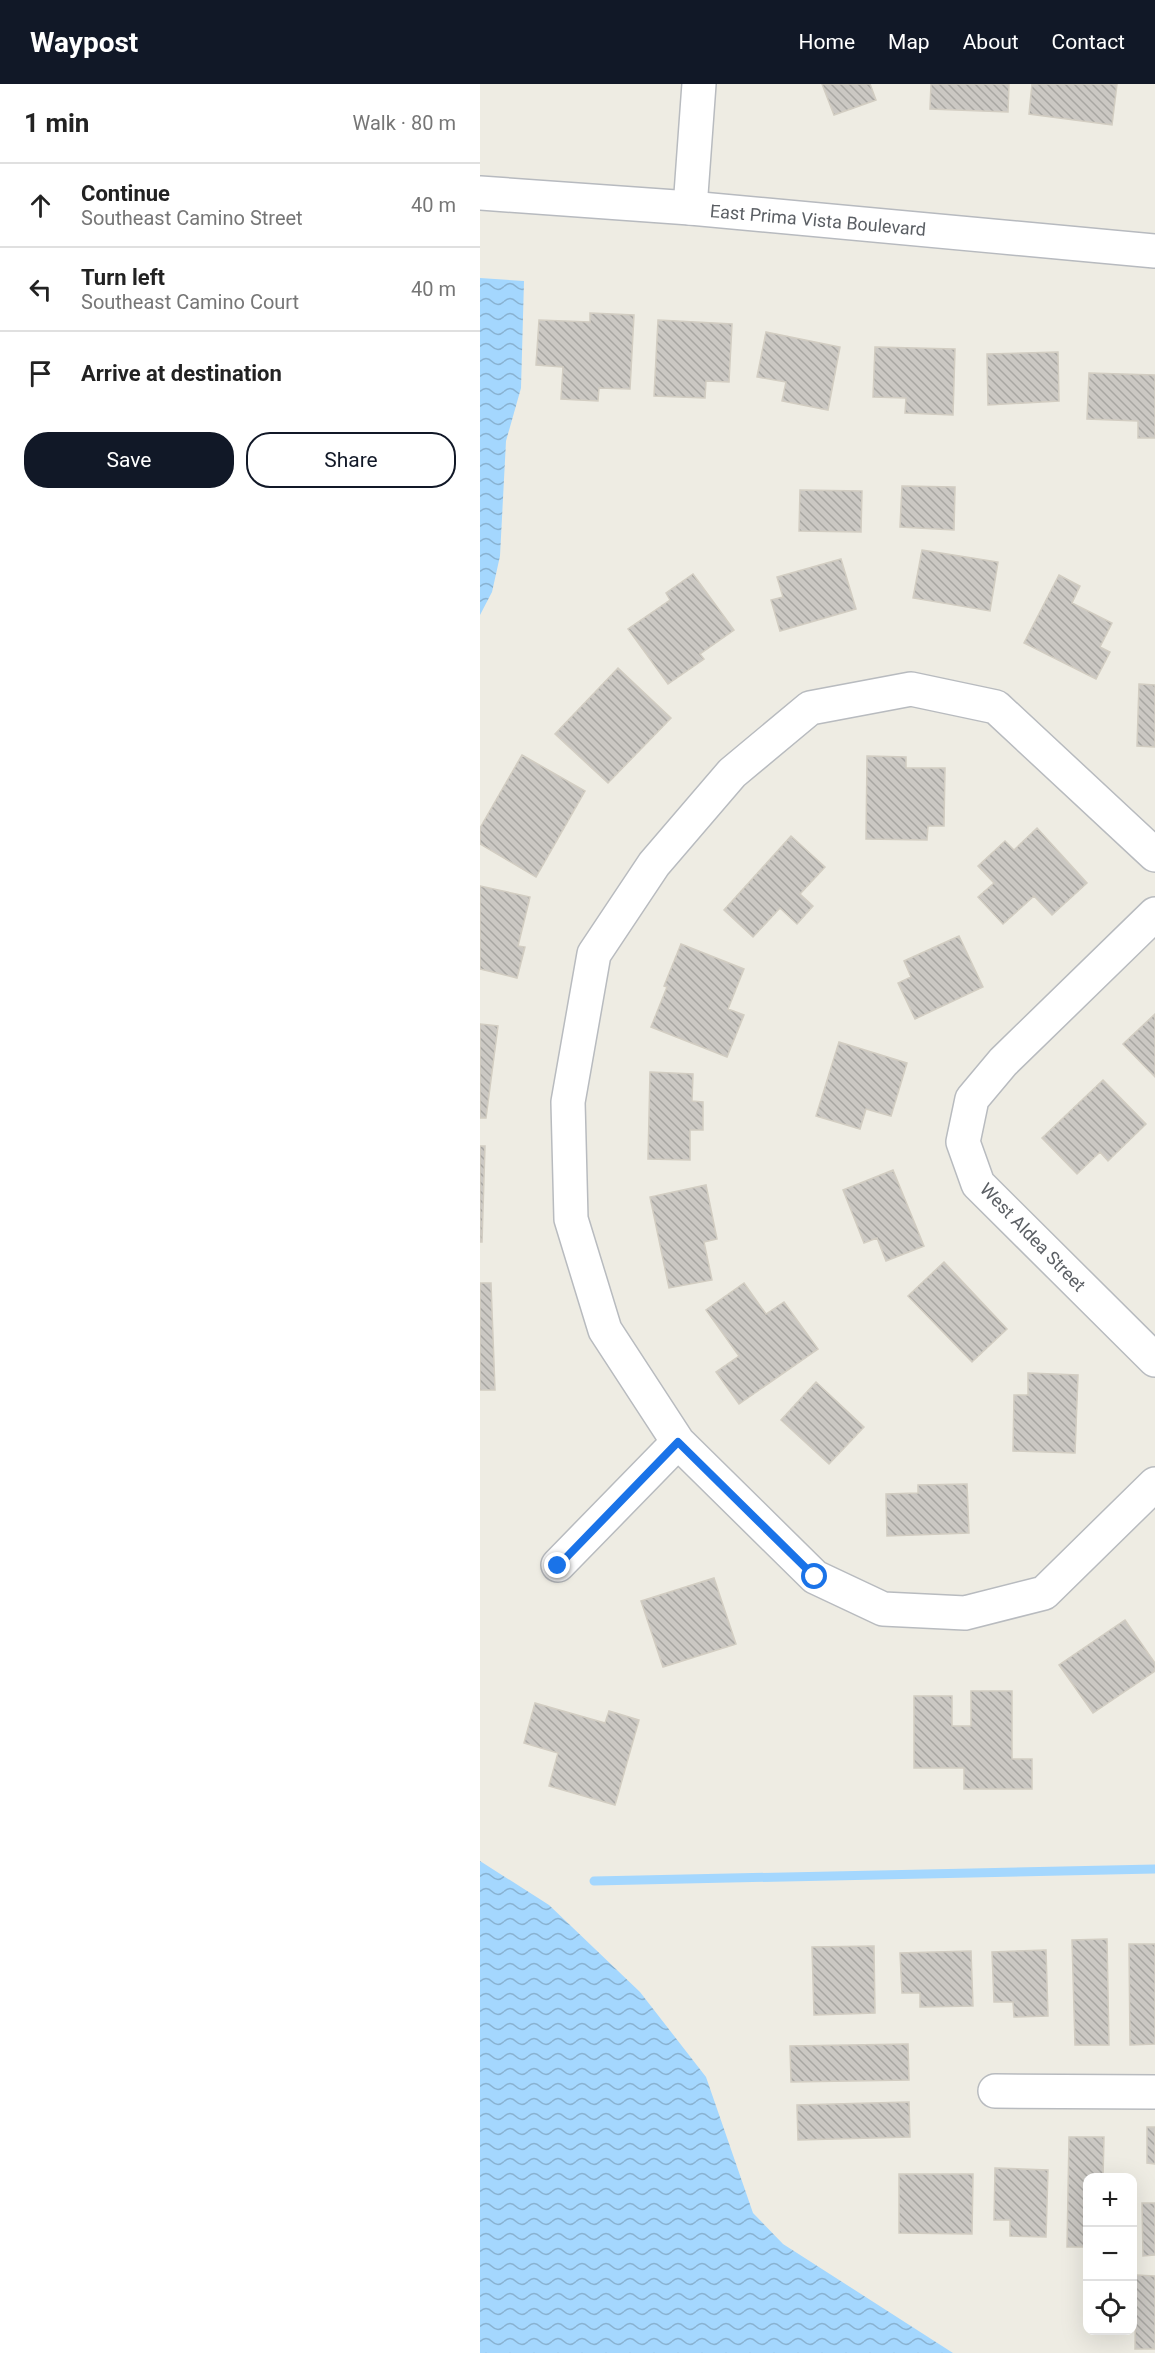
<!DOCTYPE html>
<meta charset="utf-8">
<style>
:root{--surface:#fff;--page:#f2f2f2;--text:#222;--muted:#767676;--line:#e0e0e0;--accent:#111827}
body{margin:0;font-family:Roboto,sans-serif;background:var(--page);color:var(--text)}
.controls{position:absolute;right:18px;bottom:18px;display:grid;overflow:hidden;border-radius:12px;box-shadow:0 6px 24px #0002}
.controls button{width:54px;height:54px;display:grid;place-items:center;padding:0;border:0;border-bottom:2px solid var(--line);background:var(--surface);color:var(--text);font:30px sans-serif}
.stop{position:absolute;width:18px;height:18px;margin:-14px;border:4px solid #1a73e8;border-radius:50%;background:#fff}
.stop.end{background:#1a73e8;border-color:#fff;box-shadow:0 2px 6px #0008}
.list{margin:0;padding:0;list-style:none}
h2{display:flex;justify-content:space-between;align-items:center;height:78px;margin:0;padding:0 24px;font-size:26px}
h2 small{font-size:20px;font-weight:400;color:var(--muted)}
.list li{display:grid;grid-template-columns:39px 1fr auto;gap:18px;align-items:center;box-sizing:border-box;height:84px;padding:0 24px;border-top:2px solid var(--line)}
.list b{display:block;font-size:22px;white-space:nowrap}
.list p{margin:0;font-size:20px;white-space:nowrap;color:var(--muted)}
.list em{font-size:20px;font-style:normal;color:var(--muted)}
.actions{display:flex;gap:12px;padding:18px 24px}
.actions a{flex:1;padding:14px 0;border:2px solid var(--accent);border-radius:24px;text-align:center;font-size:21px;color:var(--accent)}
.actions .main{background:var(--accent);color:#fff}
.icon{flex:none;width:33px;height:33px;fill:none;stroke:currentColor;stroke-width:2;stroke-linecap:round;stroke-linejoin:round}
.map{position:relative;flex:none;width:675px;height:2269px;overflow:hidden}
header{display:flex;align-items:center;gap:36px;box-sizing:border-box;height:84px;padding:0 30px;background:var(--accent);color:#fff}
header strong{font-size:28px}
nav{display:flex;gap:33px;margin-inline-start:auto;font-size:21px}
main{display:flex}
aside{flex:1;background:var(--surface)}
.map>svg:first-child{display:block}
.water{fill:url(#water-waves)}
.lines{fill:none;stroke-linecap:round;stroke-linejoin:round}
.stream{stroke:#a4d7fe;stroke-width:9}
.building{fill:url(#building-back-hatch);stroke:#d2cdc2;stroke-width:1.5}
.minor-casing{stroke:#b8bbbf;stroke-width:36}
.secondary-casing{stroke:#b7babf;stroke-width:36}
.minor{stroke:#fff;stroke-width:33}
.secondary{stroke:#fff;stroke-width:33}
.route{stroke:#1a73e8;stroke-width:8}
.labels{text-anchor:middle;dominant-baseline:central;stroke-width:4.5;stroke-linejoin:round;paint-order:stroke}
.street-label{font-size:18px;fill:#5b5f64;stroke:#fff}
</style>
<header>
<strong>Waypost</strong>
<nav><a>Home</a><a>Map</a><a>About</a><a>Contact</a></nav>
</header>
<main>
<aside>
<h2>1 min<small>Walk · 80 m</small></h2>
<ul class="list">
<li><svg class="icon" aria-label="ahead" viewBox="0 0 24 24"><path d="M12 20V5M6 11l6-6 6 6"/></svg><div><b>Continue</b><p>Southeast Camino Street</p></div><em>40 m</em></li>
<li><svg class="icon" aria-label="left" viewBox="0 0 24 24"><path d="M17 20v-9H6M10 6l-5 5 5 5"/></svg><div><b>Turn left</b><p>Southeast Camino Court</p></div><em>40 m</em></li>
<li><svg class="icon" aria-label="arrive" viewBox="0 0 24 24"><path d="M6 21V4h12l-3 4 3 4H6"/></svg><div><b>Arrive at destination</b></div></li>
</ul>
<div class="actions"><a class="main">Save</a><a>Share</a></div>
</aside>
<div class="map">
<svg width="675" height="2269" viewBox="0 0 675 2269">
<defs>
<pattern id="water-waves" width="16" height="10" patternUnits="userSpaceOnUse" patternTransform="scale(1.5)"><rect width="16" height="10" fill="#a4d7fe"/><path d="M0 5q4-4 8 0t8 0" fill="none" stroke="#89b2d1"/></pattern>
<pattern id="building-back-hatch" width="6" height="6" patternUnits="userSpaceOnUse" patternTransform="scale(1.5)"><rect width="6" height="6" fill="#cbc8c3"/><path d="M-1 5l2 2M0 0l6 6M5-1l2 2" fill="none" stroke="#a8a6a2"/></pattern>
</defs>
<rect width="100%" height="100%" fill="#eeece3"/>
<!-- water -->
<path class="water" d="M0,194L44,197L41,304L26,357L20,472L12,508L0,531Z
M0,1777L69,1821L160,1908L226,1993L273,2129L303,2160L473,2269H0Z"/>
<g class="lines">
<!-- stream -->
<path class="stream" d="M114,1797L675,1785"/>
</g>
<!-- building -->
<path class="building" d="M342,0H390L396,16L354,31Z
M451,0H529L528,28L450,25Z
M552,0H637L632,41L549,30Z
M110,229L154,231L150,305L119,304L118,317L81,315L83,283L56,281L59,236L110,238Z
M178,236L252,240L249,298L226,297L225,314L174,312Z
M286,248L360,263L348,326L302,317L306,298L277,293Z
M395,263L475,265L473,331L425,329L426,314L393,313Z
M578,268L579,317L508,321L507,270Z
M609,289L675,291V354H658V337L607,335Z
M422,402L475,403L474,446L420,443Z
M320,406L382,407L381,448L319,447Z
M442,466L518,478L510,527L433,514Z
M361,475L376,525L300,547L291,516L303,513L297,493Z
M213,490L254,546L220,570L224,575L188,600L148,545L190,516L186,509Z
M579,491L600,502L592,519L632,539L620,563L630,568L616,595L544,559Z
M138,584L191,634L128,699L75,650Z
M659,600L675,601V663L657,662Z
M42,671L105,707L56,793L0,760V744Z
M387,672L426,673V684H465L464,742H448L447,756L386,755Z
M557,744L607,799L572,831L554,812L523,840L498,813L514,799L498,782L525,757L534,766Z
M311,752L345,783L320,810L333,822L317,840L300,824L273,853L244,826Z
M0,802L50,813L38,862L45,863L37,894L0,885Z
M479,852L503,903L435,935L418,899L431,893L424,877Z
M201,860L264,885L248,925L264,931L247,973L171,943L187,903L184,902Z
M675,930V993L643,960Z
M0,940L18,942L6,1034H0Z
M359,958L427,979L411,1032L386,1025L380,1045L336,1032Z
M170,988L213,990L212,1017L223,1018V1046H210V1076L168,1075Z
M623,996L666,1040L628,1077L620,1068L597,1090L562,1054Z
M0,1062H5L2,1158H0Z
M413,1086L444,1162L406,1177L397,1154L384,1159L363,1106Z
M226,1101L237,1155L224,1158L232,1196L189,1204L170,1113Z
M464,1178L527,1245L492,1278L428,1212Z
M0,1199H11L15,1306H0Z
M264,1199L286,1230L304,1218L338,1265L259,1320L236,1288L259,1272L226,1226Z
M548,1289L598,1291L595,1369L533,1367L534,1311H548Z
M336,1298L384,1343L349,1380L301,1336Z
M487,1400L489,1449L407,1452L406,1410L438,1409V1401Z
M234,1494L256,1560L183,1583L161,1517Z
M645,1536L675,1579V1587L613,1629L579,1581Z
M491,1607H532V1675H552V1705H484V1684H434V1612H472V1642H491Z
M55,1619L125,1639L129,1627L159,1636L135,1721L69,1702L78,1669L44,1659Z
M627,1855L629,1961H595L592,1856Z
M649,1860H675V1960L650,1961Z
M394,1862L395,1929L334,1931L332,1863Z
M566,1866L568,1932L534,1933L533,1918H514L512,1868Z
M491,1867L493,1922L440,1923V1909H422L420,1869Z
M428,1960L429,1996L311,1998L310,1962Z
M429,2018L430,2053L318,2056L317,2021Z
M667,2043H675V2080L667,2079Z
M589,2053H624L623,2094H608V2163H587Z
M515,2084L568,2086L566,2153L530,2152V2136H514Z
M419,2090H493L492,2150L419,2149Z
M662,2119H675V2171L663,2172Z
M656,2191L675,2192V2265H655Z"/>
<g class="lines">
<defs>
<path id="minor" d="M210,124L219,0
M675,771L516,623L431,605L330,624L252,689L174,780L114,870L88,1018L91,1135L125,1246L198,1358L335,1493L403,1525L485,1529L564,1509L675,1400
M675,830L523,978L492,1015L483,1058L498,1100L675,1276
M78,1481L198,1358
M515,2007L675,2008"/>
<path id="secondary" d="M0,109L210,124L675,167"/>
</defs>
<!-- minor casing -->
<use href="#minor" class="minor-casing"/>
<!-- secondary casing -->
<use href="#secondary" class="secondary-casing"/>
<!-- minor -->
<use href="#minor" class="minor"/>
<!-- secondary -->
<use href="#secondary" class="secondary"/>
</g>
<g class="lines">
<!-- route -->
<path class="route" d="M78,1482L198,1358L335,1493"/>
</g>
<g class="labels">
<!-- street labels -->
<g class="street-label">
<text transform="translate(338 136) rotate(5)">East Prima Vista Boulevard</text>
<text transform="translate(553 1153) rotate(46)">West Aldea Street</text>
</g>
</g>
</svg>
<div class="controls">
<button>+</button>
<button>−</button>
<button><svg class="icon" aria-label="locate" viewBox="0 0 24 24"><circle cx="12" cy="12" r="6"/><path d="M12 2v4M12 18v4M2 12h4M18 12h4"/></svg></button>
</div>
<div class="stop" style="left:335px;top:1493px"></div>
<div class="stop end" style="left:78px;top:1482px"></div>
</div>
</main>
